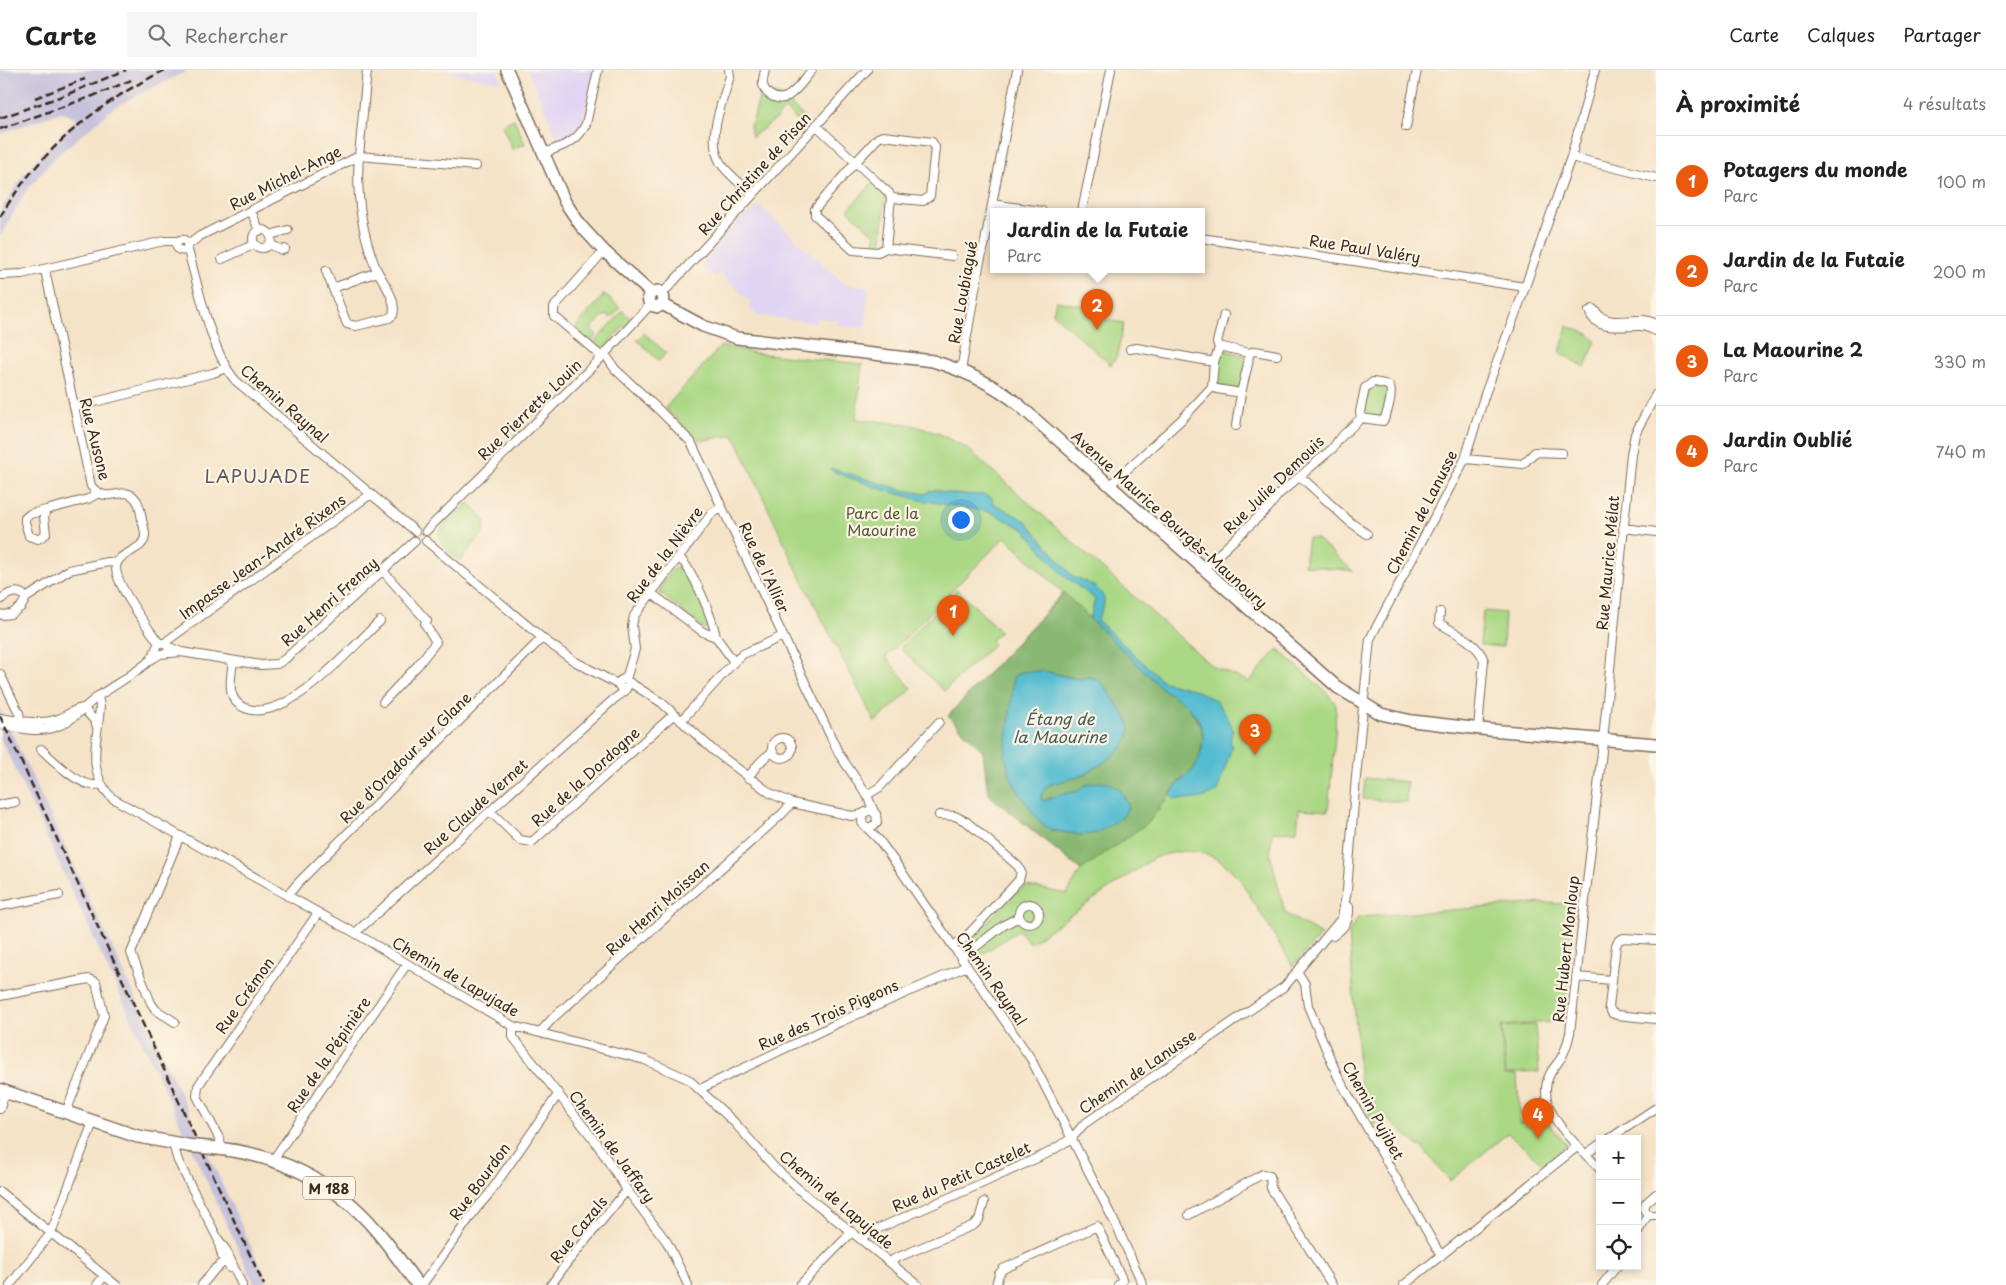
<!DOCTYPE html>
<html lang="fr">
<meta charset="utf-8">
<style>
:root{--surface:#fff;--page:#f6f6f6;--text:#222;--muted:#767676;--line:#e0e0e0;--accent:#ea580c}
body{margin:0;font-family:"Playpen Sans",sans-serif;background:var(--page);color:var(--text)}
.controls{position:absolute;right:15px;bottom:15px;display:grid;overflow:hidden;border-radius:0px;box-shadow:0 2px 8px #0003}
.controls button{width:45px;height:45px;display:grid;place-items:center;padding:0;border:0;border-bottom:1px solid var(--line);background:var(--surface);color:var(--text);font:25px sans-serif}
.you{position:absolute;left:960px;top:449px;width:18px;height:18px;margin:-12px;border:4px solid #fff;border-radius:50%;background:#1a73e8;box-shadow:0 0 0 8px #1a73e833}
.badge{display:grid;place-items:center;width:32px;height:32px;border-radius:50%;background:var(--accent);color:#fff;font-size:16px;font-weight:700}
.pin{position:absolute;translate:-50% -41px;filter:drop-shadow(0 1px 2px #0008)}
.pin::after{content:'';position:absolute;top:26px;width:18px;height:15px;background:inherit;clip-path:polygon(0 0,100% 0,50% 100%)}
.popup{position:absolute;left:990px;top:138px;width:215px;height:65px;box-sizing:border-box;display:grid;place-content:center;border-radius:0px;background:var(--surface);filter:drop-shadow(0 1px 4px #0005);font-size:16px;white-space:nowrap;color:var(--muted)}
.popup b{font-size:19px;color:var(--text)}
.popup::after{content:'';position:absolute;left:50%;top:100%;margin-left:-10px;border:10px solid transparent;border-top-color:var(--surface)}
.list{margin:0;padding:0;list-style:none}
h2{display:flex;justify-content:space-between;align-items:center;height:65px;margin:0;padding:0 20px;font-size:21px}
h2 small{font-size:16px;font-weight:400;color:var(--muted)}
.list li{display:grid;grid-template-columns:32px 1fr auto;gap:15px;align-items:center;box-sizing:border-box;height:90px;padding:0 20px;border-top:1px solid var(--line)}
.list b{display:block;font-size:19px;white-space:nowrap}
.list p{margin:0;font-size:16px;white-space:nowrap;color:var(--muted)}
.list em{font-size:16px;font-style:normal;color:var(--muted)}
.icon{flex:none;width:28px;height:28px;fill:none;stroke:currentColor;stroke-width:2;stroke-linecap:round;stroke-linejoin:round}
.map{position:relative;flex:none;width:1656px;height:1215px;overflow:hidden}
header{display:flex;align-items:center;gap:30px;box-sizing:border-box;height:70px;padding:0 25px;background:var(--surface);border-bottom:1px solid var(--line)}
header strong{font-size:24px}
nav{display:flex;gap:28px;margin-inline-start:auto;font-size:18px}
.search{width:350px;height:45px;background:var(--page);display:flex;align-items:center;gap:12px;box-sizing:border-box;padding:0 18px;border-radius:0px;color:var(--muted);font-size:19px}
main{display:flex}
aside{flex:1;background:var(--surface)}
.map>svg:first-child{display:block}
.built{fill:#e0d4f4}
.industrial{fill:#c4c0db}
.green{fill:#abd885;stroke:#738152}
.forest{fill:#88b872;stroke:#627148;fill-rule:evenodd}
.water{fill:#53bcd0;stroke:#477377}
.lines{fill:none;stroke-linecap:round;stroke-linejoin:round}
.street-casing{stroke:#7c6b5a;stroke-width:10}
.secondary-casing{stroke:#7c6b5a;stroke-width:14}
.primary-casing{stroke:#7c6b5a;stroke-width:15}
.street{stroke:#fff;stroke-width:8}
.secondary{stroke:#fff;stroke-width:11}
.primary{stroke:#fff;stroke-width:12}
.rail{stroke:#3b2a1e;stroke-width:2.5;stroke-dasharray:8 4;stroke-linecap:butt}
.primary-bridge-casing{stroke:#7c6b5a;stroke-width:15;stroke-linecap:butt}
.primary-bridge{stroke:#fff;stroke-width:12}
.labels{text-anchor:middle;dominant-baseline:central;stroke-width:4.5;stroke-linejoin:round;paint-order:stroke}
.shield{fill:#fcf5e5;stroke:#75675a;stroke-width:1}
.shield-label{font-size:14px;font-weight:bold;fill:#3b2a1e}
.street-label{font-size:15px;fill:#3b2a1e;stroke:#fcf5e5}
.park-label{font-size:15px;fill:#575638;stroke:#fcf5e5}
.water-label{font-size:16px;font-style:italic;fill:#435d5c;stroke:#fcf5e5}
.quarter-label{font-size:18px;letter-spacing:1px;fill:#62545e;stroke:#fcf5e5}
</style>
<header>
<strong>Carte</strong>
<div class="search"><svg class="icon" aria-label="search" viewBox="0 0 24 24"><circle cx="10" cy="10" r="6"/><path d="M15 15l6 6"/></svg>Rechercher</div>
<nav><a>Carte</a><a>Calques</a><a>Partager</a></nav>
</header>
<main>
<div class="map">
<svg width="1656" height="1215" viewBox="0 0 1656 1215">
<rect width="100%" height="100%" fill="#fcf5e5"/>
<filter id="ink" filterUnits="userSpaceOnUse"><feTurbulence type="fractalNoise" baseFrequency=".02" numOctaves="2"/><feDisplacementMap in="SourceGraphic" scale="10" xChannelSelector="R" yChannelSelector="G"/><feConvolveMatrix kernelMatrix="1 2 1 2 8 2 1 2 1" color-interpolation-filters="sRGB"/></filter>
<filter id="wash" filterUnits="userSpaceOnUse"><feTurbulence type="fractalNoise" baseFrequency=".0096" numOctaves="4" result="noise"/><feDisplacementMap in="SourceGraphic" scale="20" xChannelSelector="R" yChannelSelector="G"/><feGaussianBlur stdDeviation="1.12" result="paint"/><feColorMatrix in="noise" values="0 0 0 0 0 0 0 0 0 0 0 0 0 0 0 0 0 1.4 0 .05"/><feComposite in="paint" operator="in"/></filter>
<g filter="url(#wash)">
<rect width="100%" height="100%" fill="#f5e3c8"/>
<!-- built -->
<path class="built" d="M436,0H497L502,12L456,4Z
M528,0H594L583,51L578,64L560,73Z
M758,135L845,214L869,217L865,258L838,255V250L817,248L816,253L758,246L747,237L751,232L720,203L715,207L700,194L745,144H752Z"/>
<!-- industrial -->
<path class="industrial" d="M0,0H189L116,36L53,89L25,122L0,167V142L2,138L24,104L49,77L77,49L61,42L0,64Z
M0,638L141,939L269,1215H255L195,1086L0,667Z"/>
<!-- green -->
<path class="green" d="M761,19L788,28L792,32L790,34L808,51L803,56L785,39L776,49L752,67L750,55L753,51Z
M514,49L525,74L512,79L502,55Z
M873,112L886,125L881,179H874L875,165L848,140Z
M603,223L620,238L611,248L607,245L602,247L591,259L597,265L590,273L574,259L603,226Z
M1056,231L1090,237L1089,247L1124,253L1117,286L1111,295L1079,267L1053,243Z
M623,241L631,249L600,282L592,275Z
M1567,256L1589,264L1596,271L1585,297L1560,283Z
M644,263L666,283L659,291L637,270Z
M721,276L755,283L862,294L856,349L908,354L940,364L968,379L1212,596L1249,612L1278,579L1326,622L1336,634L1335,667L1328,741L1299,739L1297,761L1272,762L1270,783L1285,843L1321,865L1293,896L1239,808C1214,779 1188,776 1154,788L1030,873L1019,860L976,888L967,873L1013,825L1027,816L1067,824L1081,800L988,724L983,681L948,646L1063,523L1005,467L886,587L912,619L875,652L793,492L734,365L700,371L665,338Z
M1224,280L1247,286L1241,316C1233,322 1220,319 1214,312L1219,284Z
M1373,316L1386,317L1388,321L1381,347L1368,346L1364,340L1369,320Z
M468,432L486,452L483,455L486,459L460,491C450,483 434,471 441,458Z
M1308,468L1317,469L1353,501L1304,495Z
M678,496L684,497L710,552L709,558L704,559L660,523C659,515 671,500 678,496Z
M957,519L1000,561L991,571L994,574L944,621L900,578Z
M1483,541L1505,543L1503,577L1480,575Z
M1365,708L1407,712L1406,732L1363,729Z
M1543,833L1575,834L1563,951L1501,956L1504,1005H1517L1520,1054L1541,1040L1552,1058L1567,1075L1544,1095L1508,1063L1450,1111L1421,1076L1420,1077L1383,1045L1374,1055L1361,1027L1349,861L1359,847Z
M1535,955L1539,1002L1506,1004L1502,957Z"/>
<!-- forest -->
<path class="forest" d="M1064,523L1165,621L1176,626L1186,634L1201,655L1203,668L1199,690L1194,699L1180,711L1149,752L1081,800L988,724L983,681L948,646ZM1044,601L1078,609L1089,607L1100,610L1128,650L1105,692L1082,706L1048,715L1041,725L1042,730L1044,731L1058,725L1079,721L1085,715L1121,721L1128,735L1081,765L1051,760L1005,686L1015,606L1022,602Z"/>
<!-- water -->
<path class="water" d="M831,398L902,420L926,424L929,421L936,420L953,424L984,425L992,428L993,433L1026,451L1073,507C1083,510 1104,518 1104,531C1105,537 1099,545 1097,550L1164,612L1193,619L1215,630L1227,645L1233,660L1230,670L1232,677L1217,722C1202,730 1190,730 1174,729L1171,726C1174,714 1185,709 1193,700C1201,689 1206,668 1201,655C1196,642 1178,627 1165,621L1090,549L1095,529L1063,505L1024,459L990,442L920,430L881,419L837,403L832,401Z
M1044,601L1077,609L1089,607L1100,610L1123,642L1128,650L1130,659L1129,667L1121,679L1105,692L1082,706L1048,715L1041,725L1042,730L1044,731L1058,725L1079,721L1085,715L1097,712L1109,713L1116,717L1121,721L1128,735L1124,746L1097,763L1081,765L1051,760L1040,752L1019,723L1011,708L1005,686L1014,606L1022,602Z"/>
</g>
<g filter="url(#ink)">
<g class="lines">
<defs>
<path id="street" d="M729,0L730,6C723,31 706,67 720,92C727,104 743,115 753,125
M765,0C764,5 762,11 763,15C766,26 779,32 788,26C798,20 805,8 812,0
M816,55C840,78 864,100 889,123L891,128L886,178L878,182L853,180L815,145V139L852,96L878,68L883,66L932,72L935,77L930,126L923,131L891,128
M1406,57L1417,0
M544,83C562,76 577,73 586,54L598,0
M1571,87L1656,108
M992,134L1042,141
M251,140L259,161
M1082,141L1111,0
M253 169a9 9 0 1 1 18 0a9 9 0 1 1-18 0Z
M270,165L288,160
M1201,168L1525,217
M176.5 175a5.5 5.5 0 1 1 11 0a5.5 5.5 0 1 1-11 0Z
M269,174L282,180L285,179
M188,175L200,166L359,86L367,0
M187,177C198,214 211,283 236,311L415,461
M886,178L952,186
M222,189L255,174
M45,200L91,416C109,438 124,411 137,431C140,436 141,444 142,450C143,454 145,460 145,465C145,482 117,481 116,497C115,514 148,558 159,573
M326,201L347,254L356,256L389,248L393,245C398,229 381,210 375,196C362,162 356,123 359,86L476,96
M0,205L22,204L164,171H179
M333,218L377,202
M662,224L867,0
M1656,254C1639,244 1617,257 1601,247C1598,245 1596,241 1593,239L1589,241C1596,263 1624,255 1640,256C1646,256 1651,259 1656,261
M1219,278L1217,272L1224,245
M1130,279L1137,278L1214,292
M1249,283L1255,281L1277,285
M605,284L615,299L660,341L691,372L839,684L867,725L874,742
M602,287L554,246V237L604,181
M961,301L979,196L985,172L1017,0
M74,337L213,303L226,298
M1236,356L1241,323
M1465,389L1523,394L1535,382L1562,383
M1301,407L1350,452L1367,464
M1110,415L1181,350L1212,317L1214,292L1219,278L1223,277L1249,283L1248,294L1241,323L1217,319L1212,317
M46,440L30,444L25,448V452L29,466L38,469L46,464L44,447L46,440L88,429L97,424
M1623,458L1656,462
M426,461L599,290L650,235
M426,471L546,571L574,591L619,615
M679,487C694,502 712,546 716,567
M1203,499L1268,438L1278,425L1333,378L1339,369L1361,348L1383,351C1387,345 1394,322 1389,316C1385,313 1378,313 1373,312L1365,318L1360,342L1361,348
M383,501L427,551L425,554L436,572L418,595L383,632
M651,523L703,562L716,567L734,592
M0,530C8,523 19,518 26,528
M1440,542L1439,553C1455,563 1477,572 1484,590L1478,659
M0,544L2,545L11,544L21,537L26,528L69,500L108,492L116,493
M168,570L371,424
M159,573H164L167,576L181,582L261,595L277,594L285,589L415,471
M152,589L160,584L181,582
M233,591C231,608 225,630 245,638C286,655 352,577 380,551
M0,604L19,643L21,655
M626,609L635,579L632,556L634,546L712,443L722,437
M629,612L662,633L713,680L770,723L792,733L852,746L863,744
M98,626L100,636C98,670 85,701 112,728L355,863L513,956L645,990L688,1009L734,1052L774,1097L804,1124L918,1215
M83,638L95,651L97,657
M0,648C20,651 39,655 58,649C67,646 73,639 83,638
M681,651L734,592L743,584L783,566
M0,654C17,658 36,663 53,658C73,652 84,636 100,625C114,615 138,602 150,590C155,585 155,578 159,573
M772 678a10 10 0 1 1 20 0a10 10 0 1 1-20 0Z
M41,679C53,690 83,721 100,714
M748,708C755,697 762,688 773,682
M867,725L880,717L939,652
M0,735L15,732
M490,741L520,770L532,772L674,644
M939,745L955,746L967,752L1018,796L1021,802L1019,810L966,867L953,876
M867,757H871L877,753L876,744C872,740 867,740 863,744L862,753L879,770L897,795L1031,989L1118,1159L1143,1215
M287,826L298,813L542,568
M1019 844a10 10 0 1 1 20 0a10 10 0 1 1-20 0Z
M0,836L59,825
M355,863L614,629L624,622L629,614L627,610L623,609L620,611L619,615L621,619H625
M1333,866C1344,858 1350,851 1349,837
M1656,870L1624,868L1619,870L1616,875L1609,937L1612,943L1617,945L1656,949
M961,888L1004,855L1019,847
M1297,901L1305,914L1308,936L1338,1007L1441,1186
M1576,907L1612,910
M0,926L89,909L96,912L104,946L66,1042
M175,952L156,940L151,933L131,883L180,766
M513,956V967L595,1071L627,1120L667,1172L688,1215
M542,963V960L553,948L782,744L792,733
M700,1019L840,952L967,896
M0,1039L5,1021
M1609,1069L1656,1038
M173,1074L178,1091L218,1169L226,1180L242,1215
M221,1079L220,1070L197,1026L198,1016L318,843
M1586,1084L1600,1074
M273,1090L407,894
M1600,1099C1578,1076 1532,1039 1550,1004C1553,998 1558,993 1561,988C1566,980 1568,972 1570,963L1602,681L1631,384L1635,364L1656,324
M0,1122L116,1215
M1656,1124L1646,1133L1644,1139L1648,1145H1656
M1189,1145L1259,1106L1263,1104L1270,1106L1271,1118L1332,1215
M1637,1163L1648,1145
M862,1169L865,1165L877,1159L985,1112L1048,1083L1072,1068L1084,1054L1285,916L1342,848L1347,820L1356,707L1370,569L1465,389L1485,324L1519,234L1571,87L1595,0
M219,1174L222,1186L230,1198
M891,1193L894,1189L974,1155L979,1150L984,1132
M10,1215L51,1163L93,1052
M97,1215L104,1206
M202,1215L215,1199L228,1189
M422,1215L476,1139L489,1124L559,1023
M551,1215L566,1194L627,1120
M800,1215L852,1162
M996,1215L999,1204L1003,1199L1097,1156L1122,1209V1212L1118,1215
M1404,1215L1578,1076
M1602,1215L1617,1196"/>
<path id="secondary" d="M507,0L565,132L581,156L604,181L651,223
M651,223L648,228L650,235L658,237L662,234
M651,223L658,221C664,224 665,229 662,234
M662,234L703,256L737,268L933,291C964,301 995,314 1019,335L1337,617L1381,644L1412,651L1490,660L1656,674"/>
<path id="primary" d="M0,1020L136,1066L190,1076
M213,1078C277,1084 335,1111 376,1160C391,1177 404,1197 418,1215"/>
</defs>
<!-- street casing -->
<use href="#street" class="street-casing"/>
<!-- secondary casing -->
<use href="#secondary" class="secondary-casing"/>
<!-- primary casing -->
<use href="#primary" class="primary-casing"/>
<!-- street -->
<use href="#street" class="street"/>
<!-- secondary -->
<use href="#secondary" class="secondary"/>
<!-- primary -->
<use href="#primary" class="primary"/>
<!-- rail -->
<path class="rail" d="M35,28L85,9
M0,48L68,24L126,0
M0,59L93,26L134,9
M0,147C39,81 96,34 165,0
M0,646L264,1215"/>
<defs>
<path id="primary-bridge" d="M190,1076L213,1078"/>
</defs>
<!-- primary-bridge casing -->
<use href="#primary-bridge" class="primary-bridge-casing"/>
<!-- primary-bridge -->
<use href="#primary-bridge" class="primary-bridge"/>
</g>
</g>
<g class="labels">
<!-- shield labels -->
<rect class="shield" x="303" y="1106.5" width="52" height="23" rx="4"/>
<g class="shield-label">
<text x="329" y="1118">M 188</text>
</g>
<!-- street labels -->
<g class="street-label">
<text transform="translate(754 103) rotate(-48)">Rue Christine de Pisan</text>
<text transform="translate(285 107) rotate(-27)">Rue Michel-Ange</text>
<text transform="translate(1365 178) rotate(9)">Rue Paul Valéry</text>
<text transform="translate(962 222) rotate(-80)">Rue Loubiagué</text>
<text transform="translate(285 333) rotate(41)">Chemin Raynal</text>
<text transform="translate(529 339) rotate(-44)">Rue Pierrette Louin</text>
<text transform="translate(96 369) rotate(76)">Rue Ausone</text>
<text transform="translate(1273 414) rotate(-44)">Rue Julie Demouis</text>
<text transform="translate(1421 442) rotate(-63)">Chemin de Lanusse</text>
<text transform="translate(1170 449) rotate(42)">Avenue Maurice Bourgès-Maunoury</text>
<text transform="translate(664 484) rotate(-53)">Rue de la Nièvre</text>
<text transform="translate(262 486) rotate(-36)">Impasse Jean-André Rixens</text>
<text transform="translate(1607 493) rotate(-85)">Rue Maurice Mélat</text>
<text transform="translate(765 497) rotate(65)">Rue de l'Allier</text>
<text transform="translate(329 531) rotate(-42)">Rue Henri Frenay</text>
<text transform="translate(405 687) rotate(-45)">Rue d'Oradour sur Glane</text>
<text transform="translate(585 706) rotate(-42)">Rue de la Dordogne</text>
<text transform="translate(475 736) rotate(-42)">Rue Claude Vernet</text>
<text transform="translate(657 837) rotate(-42)">Rue Henri Moissan</text>
<text transform="translate(1565 879) rotate(-84)">Rue Hubert Monloup</text>
<text transform="translate(456 906) rotate(30)">Chemin de Lapujade</text>
<text transform="translate(992 908) rotate(55)">Chemin Raynal</text>
<text transform="translate(244 925) rotate(-55)">Rue Crémon</text>
<text transform="translate(828 944) rotate(-24)">Rue des Trois Pigeons</text>
<text transform="translate(328 984) rotate(-56)">Rue de la Pépinière</text>
<text transform="translate(1137 1001) rotate(-34)">Chemin de Lanusse</text>
<text transform="translate(1374 1040) rotate(61)">Chemin Pujibet</text>
<text transform="translate(613 1076) rotate(54)">Chemin de Jaffary</text>
<text transform="translate(961 1106) rotate(-24)">Rue du Petit Castelet</text>
<text transform="translate(479 1111) rotate(-54)">Rue Bourdon</text>
<text transform="translate(837 1129) rotate(40)">Chemin de Lapujade</text>
<text transform="translate(578 1159) rotate(-51)">Rue Cazals</text>
</g>
<!-- park labels -->
<g class="park-label">
<text x="882" y="442">Parc de la<tspan x="882" dy="17">Maourine</tspan></text>
</g>
<!-- water labels -->
<g class="water-label">
<text x="1060" y="648">Étang de<tspan x="1060" dy="18">la Maourine</tspan></text>
</g>
<!-- quarter labels -->
<g class="quarter-label">
<text x="258" y="405">LAPUJADE</text>
</g>
</g>
</svg>
<div class="controls">
<button>+</button>
<button>−</button>
<button><svg class="icon" aria-label="locate" viewBox="0 0 24 24"><circle cx="12" cy="12" r="6"/><path d="M12 2v4M12 18v4M2 12h4M18 12h4"/></svg></button>
</div>
<div class="you"></div>
<div class="pin badge" style="left:953px;top:566px">1</div>
<div class="pin badge" style="left:1097px;top:260px">2</div>
<div class="popup"><b>Jardin de la Futaie</b>Parc</div>
<div class="pin badge" style="left:1255px;top:685px">3</div>
<div class="pin badge" style="left:1538px;top:1069px">4</div>
</div>
<aside>
<h2>À proximité<small>4 résultats</small></h2>
<ul class="list">
<li><span class="badge">1</span><div><b>Potagers du monde</b><p>Parc</p></div><em>100 m</em></li>
<li><span class="badge">2</span><div><b>Jardin de la Futaie</b><p>Parc</p></div><em>200 m</em></li>
<li><span class="badge">3</span><div><b>La Maourine 2</b><p>Parc</p></div><em>330 m</em></li>
<li><span class="badge">4</span><div><b>Jardin Oublié</b><p>Parc</p></div><em>740 m</em></li>
</ul>
</aside>
</main>
